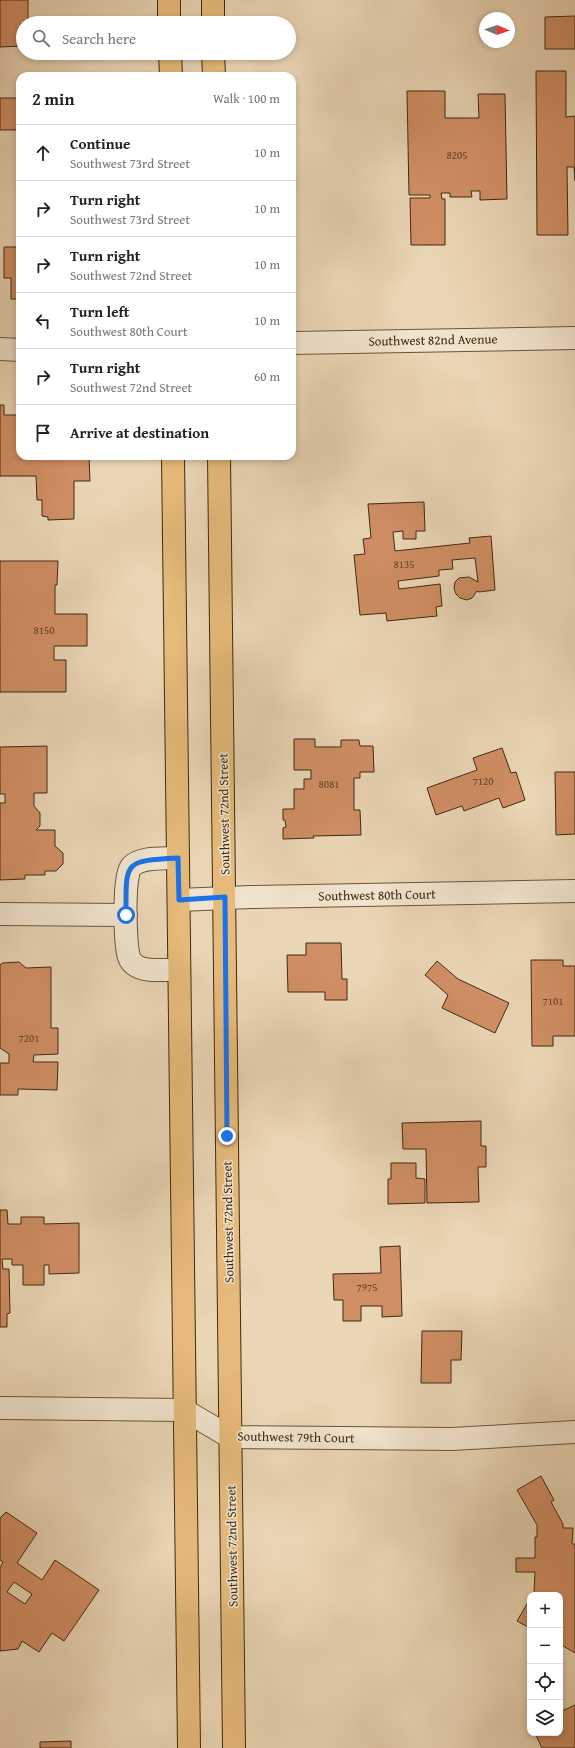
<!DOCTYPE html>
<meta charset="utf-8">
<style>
:root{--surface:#fff;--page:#f6f6f6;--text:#222;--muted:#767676;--line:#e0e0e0}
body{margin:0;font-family:"Gentium Book Plus",serif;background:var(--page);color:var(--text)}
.controls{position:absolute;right:12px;bottom:12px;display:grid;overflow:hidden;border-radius:8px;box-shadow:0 2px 6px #0003}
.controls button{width:36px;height:36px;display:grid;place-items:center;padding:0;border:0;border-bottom:1px solid var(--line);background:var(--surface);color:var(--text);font:20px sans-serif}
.compass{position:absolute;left:479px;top:12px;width:36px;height:36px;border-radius:50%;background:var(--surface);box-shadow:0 2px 6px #0003;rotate:92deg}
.stop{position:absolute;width:12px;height:12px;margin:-9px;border:3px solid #1a73e8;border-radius:50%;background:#fff}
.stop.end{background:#1a73e8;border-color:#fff;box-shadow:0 1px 4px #0008}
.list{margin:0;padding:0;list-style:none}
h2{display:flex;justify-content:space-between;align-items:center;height:52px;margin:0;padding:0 16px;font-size:17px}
h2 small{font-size:13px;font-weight:400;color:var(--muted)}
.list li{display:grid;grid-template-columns:26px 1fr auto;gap:12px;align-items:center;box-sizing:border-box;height:56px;padding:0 16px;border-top:1px solid var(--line)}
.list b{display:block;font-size:15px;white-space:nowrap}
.list p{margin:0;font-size:13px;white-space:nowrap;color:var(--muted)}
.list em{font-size:13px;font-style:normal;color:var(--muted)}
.icon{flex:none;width:22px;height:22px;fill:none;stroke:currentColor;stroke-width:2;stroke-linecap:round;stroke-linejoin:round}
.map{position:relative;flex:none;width:575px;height:1748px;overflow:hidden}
.search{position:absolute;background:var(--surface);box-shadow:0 2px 6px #0003;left:16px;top:16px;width:280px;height:44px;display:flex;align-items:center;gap:10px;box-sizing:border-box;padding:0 14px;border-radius:22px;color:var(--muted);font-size:15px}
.panel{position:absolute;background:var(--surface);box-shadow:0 2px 6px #0003;left:16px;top:72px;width:280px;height:388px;border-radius:12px}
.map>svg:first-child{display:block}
.building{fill:#d08e64;stroke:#402a13;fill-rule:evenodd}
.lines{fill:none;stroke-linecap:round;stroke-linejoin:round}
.minor-casing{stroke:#6a553b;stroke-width:24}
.major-casing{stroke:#402a13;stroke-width:24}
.minor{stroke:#f1e4ce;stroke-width:22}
.major{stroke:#e5ba7a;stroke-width:22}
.route{stroke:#1a73e8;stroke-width:5}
.labels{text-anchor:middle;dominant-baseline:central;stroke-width:3;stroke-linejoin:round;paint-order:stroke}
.number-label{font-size:11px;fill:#644327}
.street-label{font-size:13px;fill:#402a13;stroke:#f1e4ce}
</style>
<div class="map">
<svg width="575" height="1748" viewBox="0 0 575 1748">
<rect width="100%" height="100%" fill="#ead5b4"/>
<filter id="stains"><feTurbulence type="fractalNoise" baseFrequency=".005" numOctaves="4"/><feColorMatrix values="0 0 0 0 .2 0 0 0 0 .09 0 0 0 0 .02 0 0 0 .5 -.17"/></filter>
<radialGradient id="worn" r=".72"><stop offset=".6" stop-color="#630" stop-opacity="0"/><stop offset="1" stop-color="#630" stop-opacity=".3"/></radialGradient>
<!-- building -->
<path class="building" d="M0,0H28V23H23V46L0,47Z
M575,16V49H545V17Z
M536,71H566V117L575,116V181L574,167H567L568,235H537Z
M407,91H445V118H479L478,94H505L507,199L480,200V191H471L472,197H450V193H441L442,199H445V245H411L410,198H430V195H409Z
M0,98H20V130H0Z
M4,247H18L20,299H11V278H4Z
M0,405H4V415H20V456H89L90,481H74V519L48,520V517L42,516V500H37L36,476H0Z
M424,502L425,531H416V539H403V531L393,532L395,551L470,543L469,538L491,536L495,590L479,592L477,591L472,598L467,600L460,598L456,594L454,588L455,582L459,578L469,577L478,582L475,558L452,560L453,569L439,570V576L398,581L399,589L440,584L442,606L436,607L437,616L387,621L386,613L360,615L354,555L365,554L363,539L371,538L368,504Z
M0,561H58L57,585H55V614H87V646H54V660H66V692H0Z
M294,739H315V747H341V740H359L360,746H373L374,772H360V778H354V810H360L361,835L313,836L314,838L283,839V828L286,827L285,820H283V809H294V789H304V779H311V770H294Z
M47,746V793H34V806L40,813V826L36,830H55V846L63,853V864L56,871H45V875H25V879L0,880V803H5V794H0V747Z
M502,748L511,773L516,772L525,800L503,808L499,798L464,811L462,806L436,815L427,788L477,770L473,758Z
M555,772H575V834L556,835Z
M306,943H341L342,979H347V1000H325V992H288L287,955H306Z
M531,960H563V966H575V1036H553V1046H532Z
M437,961L458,979L509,1003L495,1033L442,1008L448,995L425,975Z
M19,962L26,968L51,967V1028H58V1054L34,1055L33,1062H58L57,1090L18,1089V1095H0V1063H9V1054L0,1048V965L2,963Z
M481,1121V1146H486V1167H478L479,1202L427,1203L426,1149H403L402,1123Z
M391,1163H416V1178L425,1179V1203L388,1204V1179H391Z
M0,1210H7L8,1224H21V1217H44V1224L79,1223V1273L49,1274V1265H44V1285H23V1265H12V1259H2L3,1269H9L10,1313L7,1314V1327H0Z
M400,1246L402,1316L382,1317V1306H361V1321H343V1300H334L333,1274L381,1273L380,1247Z
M422,1331H462L461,1360H451V1383H421Z
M541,1476L554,1500L551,1502L563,1524V1528H573L572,1544H575V1653L560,1644V1595H537L538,1594L534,1593L535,1572H516V1558H535V1537H537V1525L517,1490Z
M6,1512L37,1533L17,1563L42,1580L55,1560L99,1590L64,1641L52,1633L39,1652L22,1641L18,1649L0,1651V1568L3,1562L0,1560V1518ZM14,1582L32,1594L25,1604L7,1592Z
M530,1599V1628L517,1621Z
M575,1705V1748H542L535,1733H560V1712Z
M71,1741V1748H40V1742Z"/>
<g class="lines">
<defs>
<path id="minor" d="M292,343L575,338
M0,349L20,350
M178,858C164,859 141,856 131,867C123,875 125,946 129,957C130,960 132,963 135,965C145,973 167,969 179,970
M179,900L251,897L575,891
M0,914L126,915
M0,1408L184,1410L230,1437L452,1439L575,1432"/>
<path id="major" d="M169,0V23
M213,0V23
M170,53L171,76
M213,53L214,76
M173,456L189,1748
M219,456L234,1748"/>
</defs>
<!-- minor casing -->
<use href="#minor" class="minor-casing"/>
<!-- major casing -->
<use href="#major" class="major-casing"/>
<!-- minor -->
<use href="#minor" class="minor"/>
<!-- major -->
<use href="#major" class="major"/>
</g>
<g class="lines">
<!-- route -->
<path class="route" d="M126,915C126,861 123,861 178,858L179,900L225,897L227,1136"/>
</g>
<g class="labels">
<!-- number labels -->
<g class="number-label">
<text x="457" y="155">8205</text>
<text x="404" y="564">8135</text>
<text x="44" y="630">8150</text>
<text x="483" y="781">7120</text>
<text x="329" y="784">8081</text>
<text x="553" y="1001">7101</text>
<text x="29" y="1038">7201</text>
<text x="367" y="1287">7975</text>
</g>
<!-- street labels -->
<g class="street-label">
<text transform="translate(433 340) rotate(-1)">Southwest 82nd Avenue</text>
<text transform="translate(224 814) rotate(-91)">Southwest 72nd Street</text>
<text transform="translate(377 895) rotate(-1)">Southwest 80th Court</text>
<text transform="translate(228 1222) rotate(-91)">Southwest 72nd Street</text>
<text transform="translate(296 1437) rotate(1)">Southwest 79th Court</text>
<text transform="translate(232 1546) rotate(-91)">Southwest 72nd Street</text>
</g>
</g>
<rect width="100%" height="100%" filter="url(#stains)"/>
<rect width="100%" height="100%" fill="url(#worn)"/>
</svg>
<div class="controls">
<button>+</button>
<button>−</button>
<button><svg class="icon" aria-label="locate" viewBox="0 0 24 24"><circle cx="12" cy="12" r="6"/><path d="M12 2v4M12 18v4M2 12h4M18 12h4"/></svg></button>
<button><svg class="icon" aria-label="layers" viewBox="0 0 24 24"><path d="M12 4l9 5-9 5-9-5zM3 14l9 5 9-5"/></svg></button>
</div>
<svg class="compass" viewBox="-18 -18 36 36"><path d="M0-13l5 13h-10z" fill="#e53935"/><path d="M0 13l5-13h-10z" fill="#767676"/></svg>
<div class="stop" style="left:126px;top:915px"></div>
<div class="stop end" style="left:227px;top:1136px"></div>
<div class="search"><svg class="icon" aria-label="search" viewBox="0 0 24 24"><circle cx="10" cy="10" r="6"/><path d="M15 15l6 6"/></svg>Search here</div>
<section class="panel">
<h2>2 min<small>Walk · 100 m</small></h2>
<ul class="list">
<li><svg class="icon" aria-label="ahead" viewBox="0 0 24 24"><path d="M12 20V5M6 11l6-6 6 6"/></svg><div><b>Continue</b><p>Southwest 73rd Street</p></div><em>10 m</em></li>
<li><svg class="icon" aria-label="right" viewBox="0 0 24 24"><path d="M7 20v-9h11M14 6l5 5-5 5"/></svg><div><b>Turn right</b><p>Southwest 73rd Street</p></div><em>10 m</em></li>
<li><svg class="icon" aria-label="right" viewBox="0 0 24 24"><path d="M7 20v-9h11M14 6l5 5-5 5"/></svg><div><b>Turn right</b><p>Southwest 72nd Street</p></div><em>10 m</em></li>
<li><svg class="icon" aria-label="left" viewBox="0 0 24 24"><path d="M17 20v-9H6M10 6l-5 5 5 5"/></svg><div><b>Turn left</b><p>Southwest 80th Court</p></div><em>10 m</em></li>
<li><svg class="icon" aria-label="right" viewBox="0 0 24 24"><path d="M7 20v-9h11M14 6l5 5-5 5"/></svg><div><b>Turn right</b><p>Southwest 72nd Street</p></div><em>60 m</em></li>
<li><svg class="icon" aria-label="arrive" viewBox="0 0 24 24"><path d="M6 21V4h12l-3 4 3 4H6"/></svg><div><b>Arrive at destination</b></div></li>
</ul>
</section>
</div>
